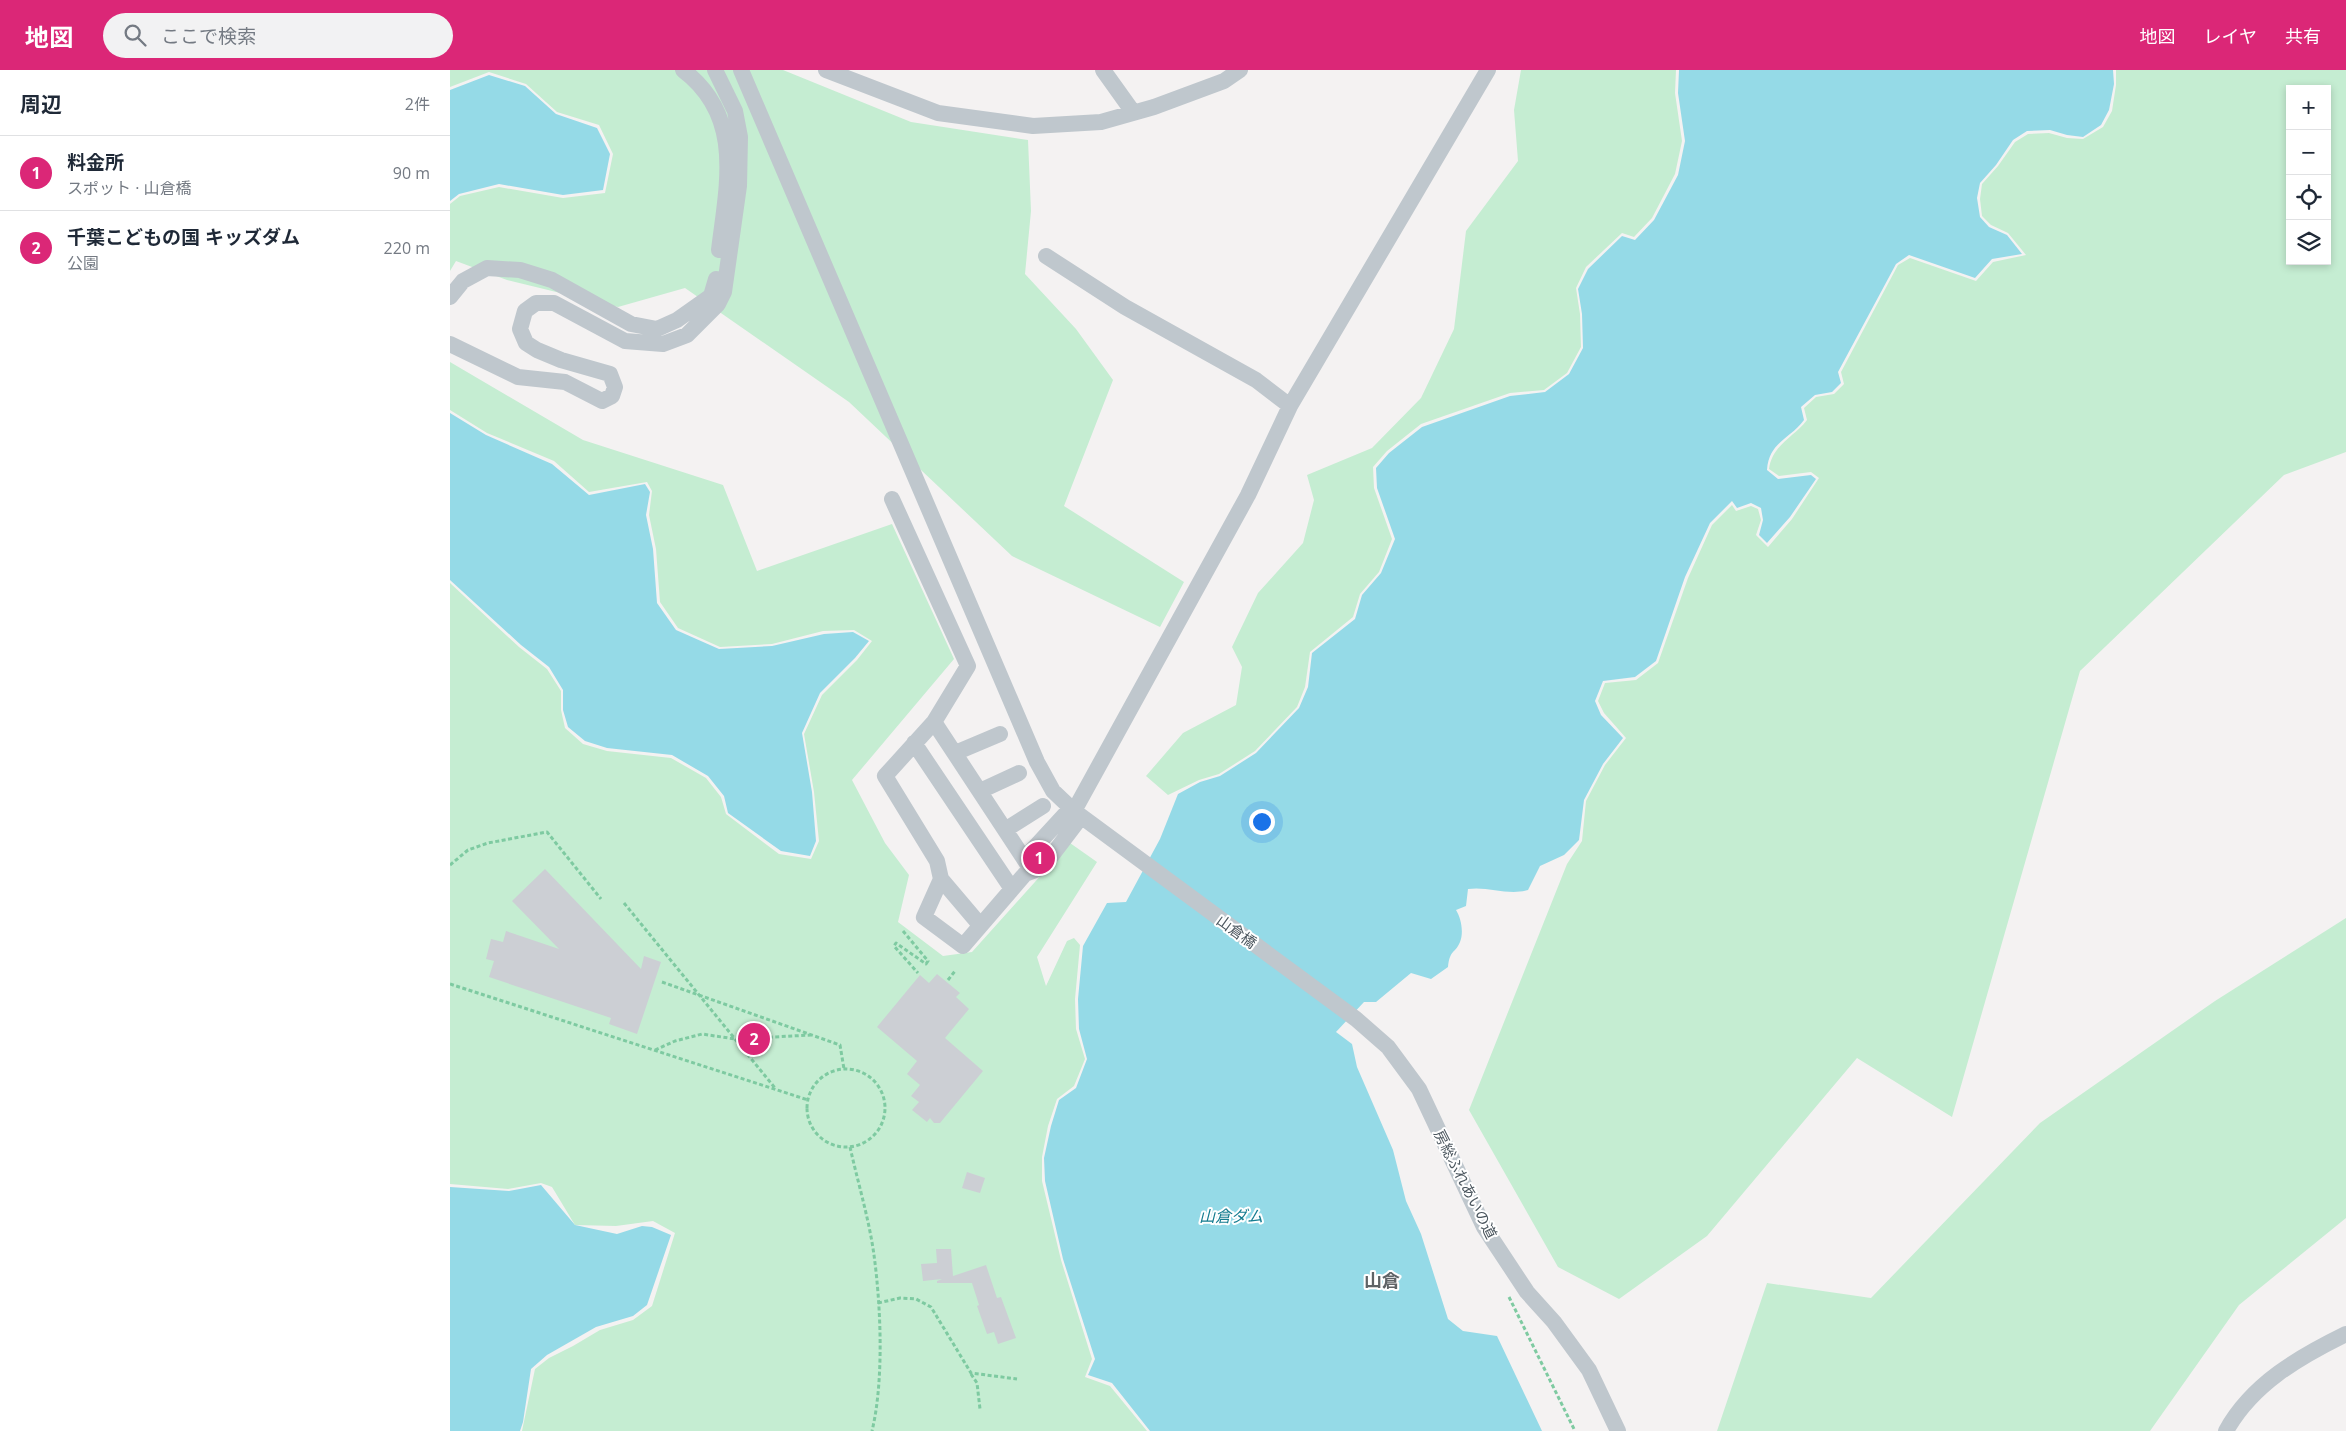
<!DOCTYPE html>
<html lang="ja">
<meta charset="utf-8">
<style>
:root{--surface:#fff;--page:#f2f2f3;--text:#1f2937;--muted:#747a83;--line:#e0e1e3;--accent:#db2777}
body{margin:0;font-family:"Open Sans","Noto Sans JP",sans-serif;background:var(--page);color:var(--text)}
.controls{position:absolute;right:15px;top:15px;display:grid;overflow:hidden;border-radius:0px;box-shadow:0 2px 8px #0003}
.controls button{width:45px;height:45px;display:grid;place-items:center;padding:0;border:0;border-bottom:1px solid var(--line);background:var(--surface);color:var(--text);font:25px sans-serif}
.you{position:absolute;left:811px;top:751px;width:18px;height:18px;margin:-12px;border:4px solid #fff;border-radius:50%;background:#1a73e8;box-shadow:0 0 0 8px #1a73e833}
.badge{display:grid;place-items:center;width:32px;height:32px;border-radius:50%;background:var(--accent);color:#fff;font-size:16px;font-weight:700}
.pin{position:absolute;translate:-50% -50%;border:2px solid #fff;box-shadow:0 1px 5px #0006}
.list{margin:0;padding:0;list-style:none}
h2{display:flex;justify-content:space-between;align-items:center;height:65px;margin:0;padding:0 20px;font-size:21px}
h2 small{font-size:16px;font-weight:400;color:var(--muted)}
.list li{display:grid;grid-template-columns:32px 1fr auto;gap:15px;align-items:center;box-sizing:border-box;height:75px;padding:0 20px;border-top:1px solid var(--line)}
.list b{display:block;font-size:19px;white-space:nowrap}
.list p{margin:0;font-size:16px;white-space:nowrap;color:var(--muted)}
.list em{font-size:16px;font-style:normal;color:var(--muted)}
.icon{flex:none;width:28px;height:28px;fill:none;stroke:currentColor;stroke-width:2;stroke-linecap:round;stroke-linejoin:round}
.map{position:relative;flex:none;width:1896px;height:1361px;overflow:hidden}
header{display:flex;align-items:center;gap:30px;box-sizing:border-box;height:70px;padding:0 25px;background:var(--accent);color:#fff}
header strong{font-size:24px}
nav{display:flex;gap:28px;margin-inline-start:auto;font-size:18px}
.search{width:350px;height:45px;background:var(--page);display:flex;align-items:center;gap:12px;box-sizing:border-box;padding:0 18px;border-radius:28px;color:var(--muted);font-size:19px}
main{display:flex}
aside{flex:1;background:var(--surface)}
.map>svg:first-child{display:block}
.green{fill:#c5edd2;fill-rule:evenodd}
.water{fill:#95dae7}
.building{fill:#cccfd4}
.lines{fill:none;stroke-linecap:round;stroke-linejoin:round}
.path{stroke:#7ecaa1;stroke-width:3;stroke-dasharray:4 2.5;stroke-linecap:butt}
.minor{stroke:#bfc7cd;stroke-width:16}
.labels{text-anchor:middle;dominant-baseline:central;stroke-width:4;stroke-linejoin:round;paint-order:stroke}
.street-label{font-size:15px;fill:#4b565e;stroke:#fff}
.water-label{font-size:16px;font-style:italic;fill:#157c90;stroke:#fff}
.quarter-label{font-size:18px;font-weight:bold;fill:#5f6366;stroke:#fff}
</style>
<header>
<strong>地図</strong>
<div class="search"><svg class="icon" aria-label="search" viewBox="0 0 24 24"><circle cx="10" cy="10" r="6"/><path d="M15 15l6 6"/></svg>ここで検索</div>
<nav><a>地図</a><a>レイヤ</a><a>共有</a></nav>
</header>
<main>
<aside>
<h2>周辺<small>2件</small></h2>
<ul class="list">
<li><span class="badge">1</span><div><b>料金所</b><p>スポット · 山倉橋</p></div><em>90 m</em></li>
<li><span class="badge">2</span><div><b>千葉こどもの国 キッズダム</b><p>公園</p></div><em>220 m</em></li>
</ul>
</aside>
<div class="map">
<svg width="1896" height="1361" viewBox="0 0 1896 1361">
<rect width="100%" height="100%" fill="#f4f2f2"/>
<!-- green -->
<path class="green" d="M0,0H333L461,52L578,70L581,141L575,204L626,259L663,310L614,436L734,512L710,557L562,486L399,332L235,218L168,237L57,210L6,191L0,201V134L10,126L49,117L113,128L155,123L163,84L149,55L107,42L76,14L39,2L0,17Z
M1071,0H1226L1225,23L1232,71L1225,104L1202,148L1184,167L1172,163L1136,197L1126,218L1130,244L1131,277L1117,303L1094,320L1060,323L971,354L937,381L923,397L924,418L942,469L929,502L910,524L903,547L860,582L855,617L847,637L805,681L769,704L749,710L718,725L696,706L733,663L786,635L792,597L782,577L808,523L853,473L864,430L857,405L922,378L971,328L1004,259L1016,161L1068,91L1064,40Z
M1666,0H1896V382L1834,405L1630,601L1502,1047L1407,988L1257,1166L1169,1229L1108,1197L1019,1040L1117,794L1132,771L1136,731L1155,695L1176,668L1154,643L1148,631L1155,613L1186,610L1208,593L1238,508L1262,455L1282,435L1286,441L1301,436L1308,439L1311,450L1306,465L1318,477L1342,449L1369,408L1361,402L1329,406L1319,399C1322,375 1343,368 1357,350L1354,338L1366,327L1384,324L1394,314L1391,302L1448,195L1460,188L1526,211L1543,192L1576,185L1558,163L1541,155L1532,146L1530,129L1532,114L1548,96L1565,72L1578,64L1599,63L1617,68L1633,69L1653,57L1662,41L1666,15ZM1840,19H1877V191H1840Z
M0,292L133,370L273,415L307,501L442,454L504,589L402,710L435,773L459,805L448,852L493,886L522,882L620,773L647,792L587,887L596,916L617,871L624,868L630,875L625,929L626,959L635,989L624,1016L607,1029L598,1056L592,1087V1111L611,1190L642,1289L635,1307L660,1316L697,1361H72L85,1299L99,1288L123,1276L150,1260L183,1250L202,1236L225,1163L203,1151L166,1156L125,1155L102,1117L91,1113L58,1119L0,1114V513L69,577L97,599L111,621V640L115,658L133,674L157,681L221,688L256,708L271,727L276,744L329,784L361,789L369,771L364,722L354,664L372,625L407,590L422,571L404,560L373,561L322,574L270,577L228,558L210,532L206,479L199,445L202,421L197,412L139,422L104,391L37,363L0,340Z
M1896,848V1148L1789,1235L1700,1361H1267L1317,1213L1421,1228L1590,1053L1765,931Z"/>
<!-- water -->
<path class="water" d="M1229,0H1663L1664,14L1659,40L1651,55L1633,67L1617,65L1600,60L1577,61L1563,70L1546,95L1530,113L1527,128L1530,147L1539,157L1557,165L1572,184L1542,189L1525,208L1459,185L1446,194L1388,302L1391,313L1382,322L1365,325L1351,337L1354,350C1339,370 1319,372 1317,400L1328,409L1361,405L1366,409L1340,447L1317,473L1309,465L1313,450L1311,438L1301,433L1287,438L1282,431L1260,453L1235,507L1206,591L1185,607L1153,611L1145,631L1151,645L1173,668L1153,694L1134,730L1129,770L1114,785L1090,796L1078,820C1058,826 1038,816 1018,819L1016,836L1006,840C1011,848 1014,862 1010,872C1005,884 1000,879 998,897L981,909L961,903L926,932H914L886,962L902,974L907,997L943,1080L956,1131L971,1164L998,1249L1013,1261L1047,1266L1092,1361H700L662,1313L638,1305L645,1289L613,1189L595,1111L594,1088L601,1056L609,1030L626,1018L637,989L629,959L628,929L633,876L657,833L676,832L710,769L728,724L750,712L770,706L806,683L849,638L858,617L862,583L905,549L912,525L931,503L945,469L927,418L926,398L939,383L972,357L1060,326L1095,322L1119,304L1133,278L1132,244L1128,219L1138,199L1172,166L1185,170L1204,150L1228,105L1235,71L1228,23Z
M39,5L75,16L106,44L147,58L160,84L153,120L113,125L49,114L9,124L0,131V20Z
M0,343L36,365L102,394L139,425L195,414L200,422L196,445L203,479L207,533L226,560L269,579L322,576L374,564L403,562L419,571L405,588L370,623L352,663L362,722L366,771L360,786L331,781L278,743L274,726L258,706L222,685L157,678L135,671L118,657L113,640V620L99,597L71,575L0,510Z
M91,1115L125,1155L167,1164L192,1156L202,1157L221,1165L197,1235L183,1246L146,1257L97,1285L81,1299L73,1352L70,1361H0V1117L59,1121Z"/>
<!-- building -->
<path class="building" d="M95,799L191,899L194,886L211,892L187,964L159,954L161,948L39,907L44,891L36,889L41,869L53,872L56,861L109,879L62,831Z
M487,904L510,923L506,927L519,939L495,968L533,1001L490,1053H484L480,1048L477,1052L462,1040L469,1032L461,1026L470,1015L457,1004L467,991L427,957L470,905L479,913Z
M517,1102L535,1108L530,1123L512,1118Z
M486,1179H501L503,1206L536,1195L547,1228L551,1227L566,1268L548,1274L544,1262L537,1264L527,1236L529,1235L522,1213H487V1211L492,1209L473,1211L471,1194L487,1193Z"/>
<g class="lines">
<!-- path -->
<path class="path" d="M0,795L18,780L38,773L97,762L151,829
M174,833L325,1018
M453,861L478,891L476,894L446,873L444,876L468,903
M498,910L505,901
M212,912L390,975L394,999
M0,914L358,1030
M205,980L225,971L252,964L285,969L361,965
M357 1038a39 39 0 1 1 78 0a39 39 0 1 1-78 0Z
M400,1077C408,1113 419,1149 424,1185C431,1237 434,1311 422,1361
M1059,1227L1125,1361
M428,1233L450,1228L466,1229L481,1237L521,1303L567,1309
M521,1304L527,1313L530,1339"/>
<!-- minor -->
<path class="minor" d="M233,0C294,46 277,114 269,180
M291,0L587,692L603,721L624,741L906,949L938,977L969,1019L1034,1157L1077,1222L1104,1252L1139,1300L1168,1361
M376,0L488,43L583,56L651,52L704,37L774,11L790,0
M653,0L683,42
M596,186L675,237L806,310L840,336
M0,227L13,211L37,198L70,200L102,210L181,254L207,259L227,250L261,226L266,209
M0,274L68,307L115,312L152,331L162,326L165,317L160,304L111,290L87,280L76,273L70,259L75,241L86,233H104L175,271L213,274L237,265L268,234L274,222L289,116L290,67L285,41L265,0
M442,429L518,596L484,652
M464,673L562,819
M505,683L550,664
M530,721L569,703
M624,741L798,425L840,336L1038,0
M555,760L593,736
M574,789L621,738
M491,809L487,791L435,706L484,652L582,801
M530,855L491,809L474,847L513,876L575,804L593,797L631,747
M1776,1361C1802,1314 1849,1287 1896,1264"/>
</g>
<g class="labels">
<!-- street labels -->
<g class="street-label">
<text transform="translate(787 861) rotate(36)">山倉橋</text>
<text transform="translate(1016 1114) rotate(63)">房総ふれあいの道</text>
</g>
<!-- water labels -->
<g class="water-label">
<text x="781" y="1146">山倉ダム</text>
</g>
<!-- quarter labels -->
<g class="quarter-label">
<text x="932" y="1210">山倉</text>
</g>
</g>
</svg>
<div class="controls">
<button>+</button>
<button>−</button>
<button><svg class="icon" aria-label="locate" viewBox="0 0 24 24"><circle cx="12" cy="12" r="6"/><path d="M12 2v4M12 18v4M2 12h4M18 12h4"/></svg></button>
<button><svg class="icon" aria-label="layers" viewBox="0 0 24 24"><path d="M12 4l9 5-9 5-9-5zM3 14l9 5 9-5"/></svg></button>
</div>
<div class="you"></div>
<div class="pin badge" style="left:589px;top:788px">1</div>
<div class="pin badge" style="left:304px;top:969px">2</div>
</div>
</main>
